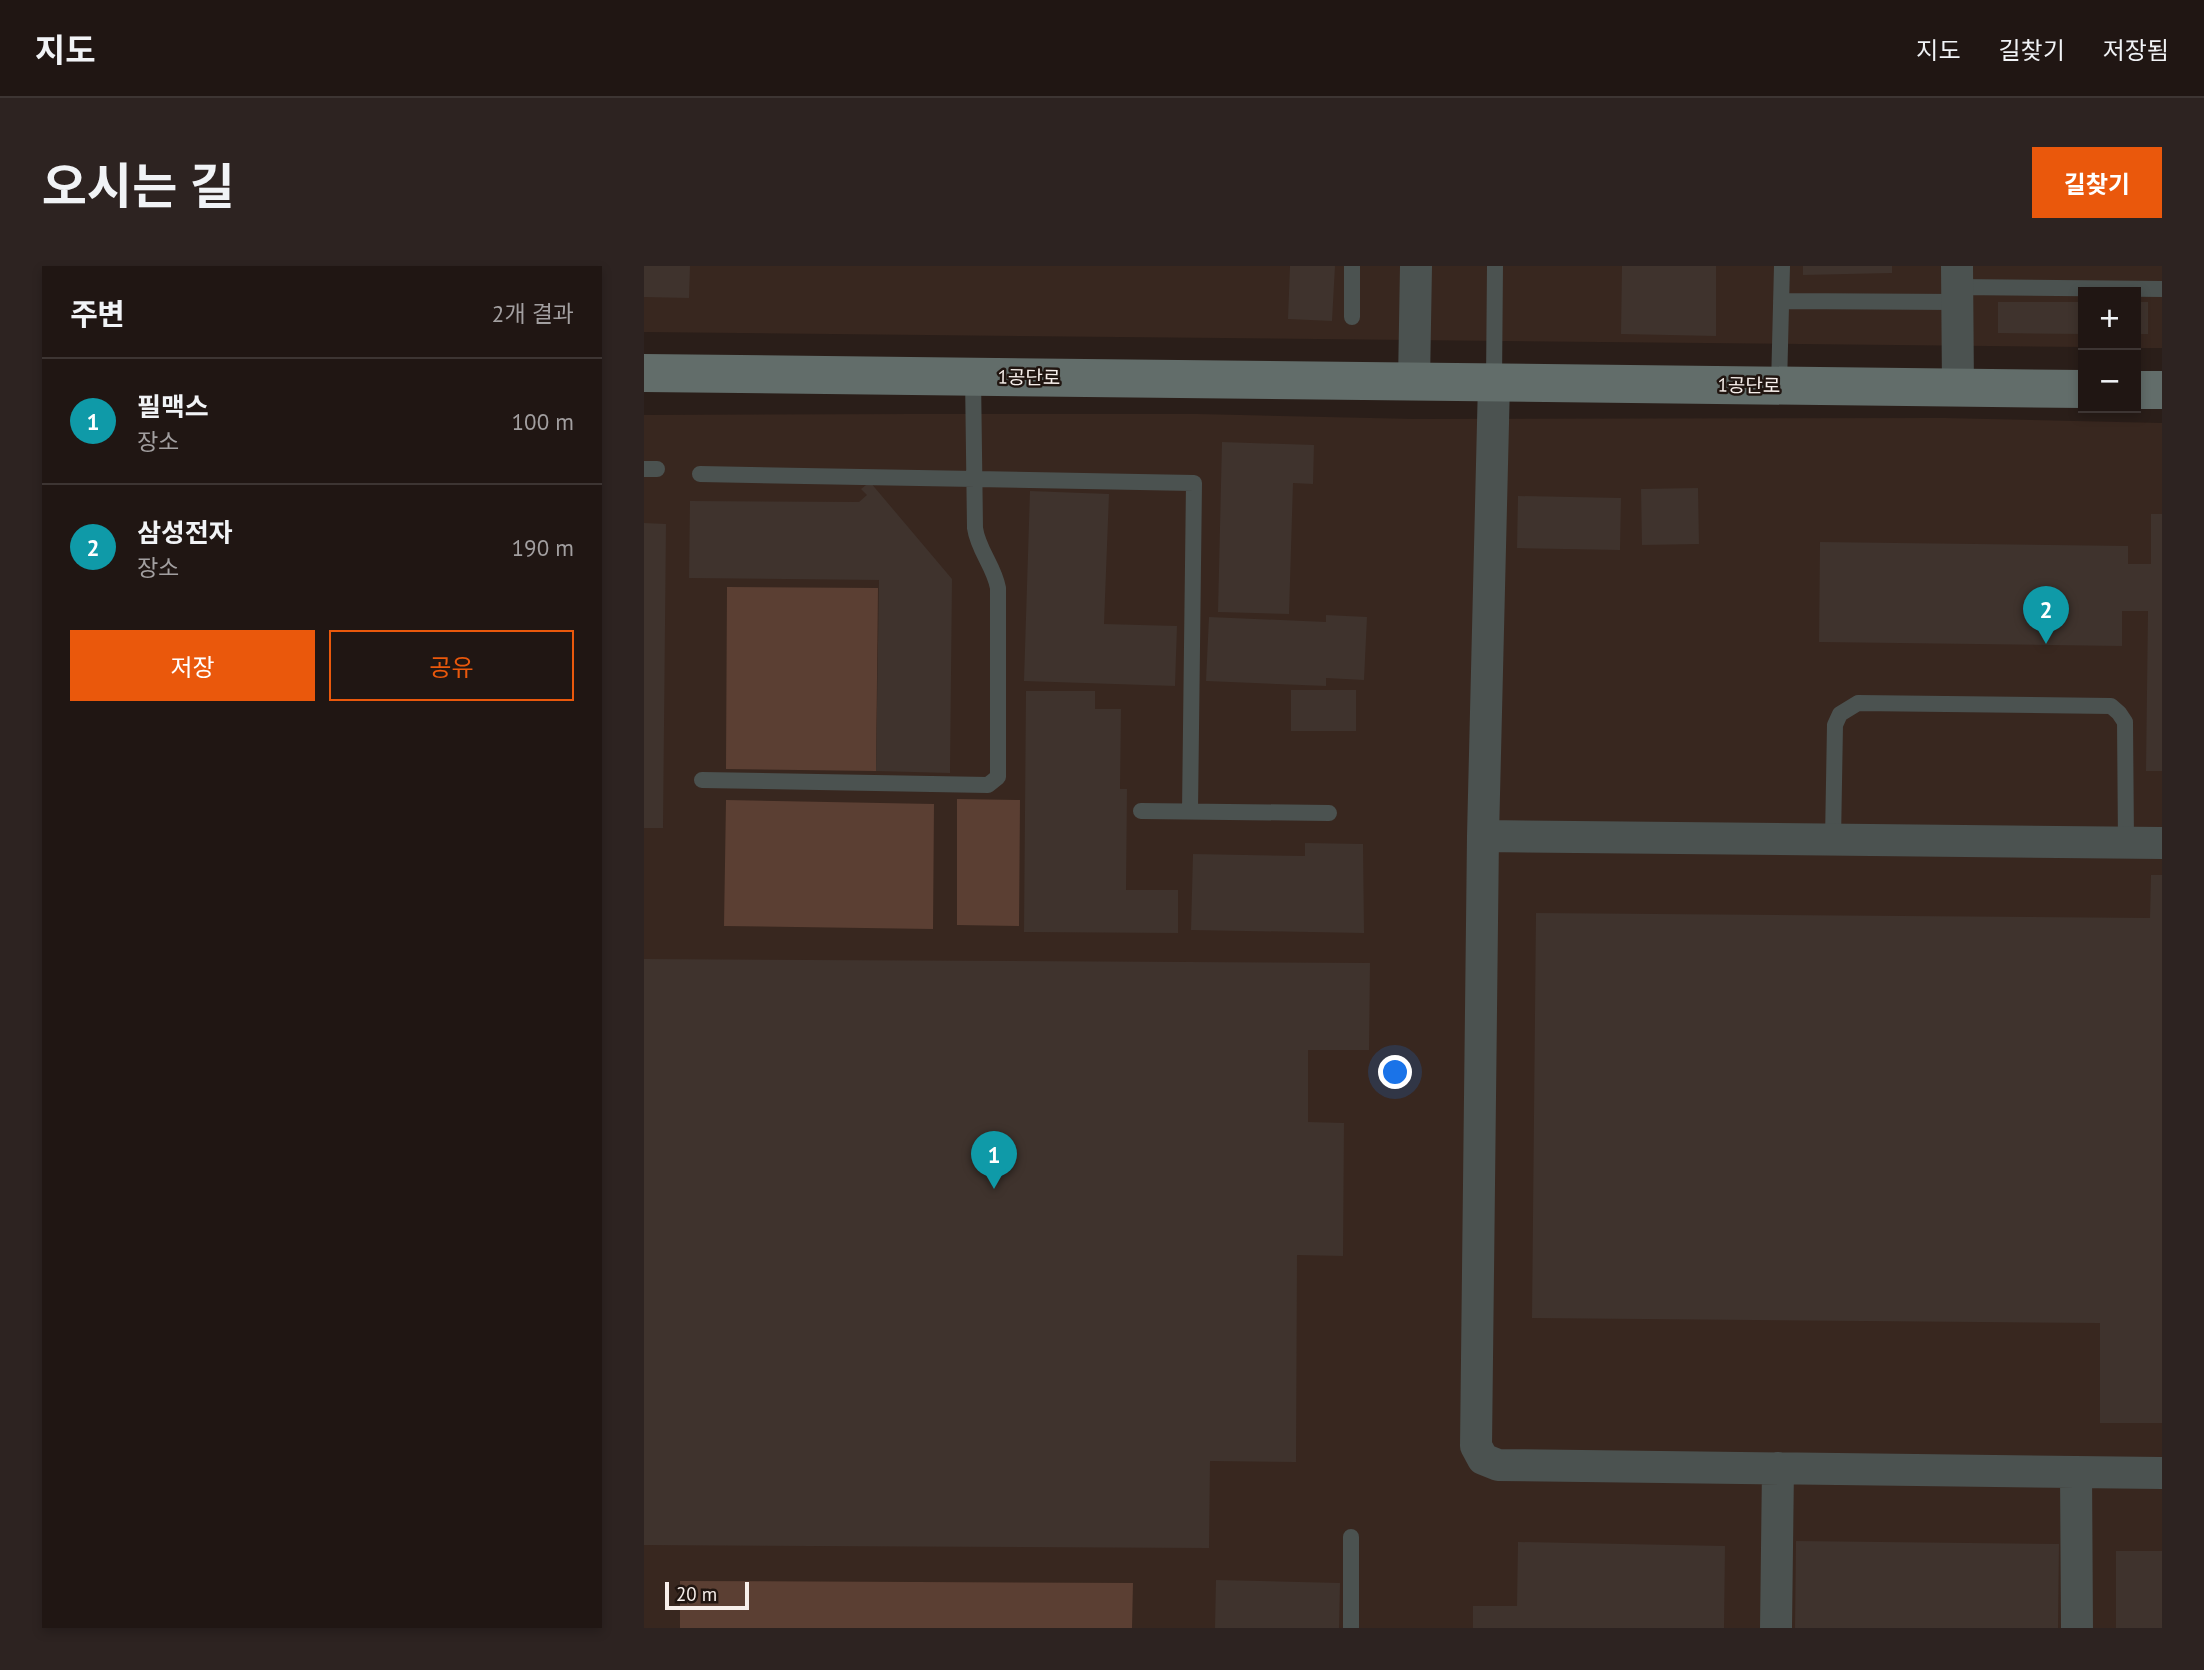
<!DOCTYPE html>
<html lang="ko">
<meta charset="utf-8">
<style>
:root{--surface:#201613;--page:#2d2321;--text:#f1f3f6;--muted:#a29fa0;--line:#3d3533;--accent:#ea580c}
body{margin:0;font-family:"PT Sans","Noto Sans KR",sans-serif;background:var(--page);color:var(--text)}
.controls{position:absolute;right:21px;top:21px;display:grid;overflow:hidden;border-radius:0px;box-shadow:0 4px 10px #0003}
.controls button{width:63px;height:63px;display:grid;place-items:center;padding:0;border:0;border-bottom:2px solid var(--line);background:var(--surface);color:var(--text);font:35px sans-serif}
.scale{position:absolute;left:21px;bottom:18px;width:84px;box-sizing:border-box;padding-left:7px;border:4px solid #f7efeb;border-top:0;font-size:19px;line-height:24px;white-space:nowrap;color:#f7efeb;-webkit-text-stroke:5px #201510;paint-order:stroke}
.you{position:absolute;left:752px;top:807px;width:24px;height:24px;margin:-18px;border:5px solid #fff;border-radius:50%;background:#1a73e8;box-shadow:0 0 0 10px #1a73e833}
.badge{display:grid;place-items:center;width:46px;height:46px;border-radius:50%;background:var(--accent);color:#fff;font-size:23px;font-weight:700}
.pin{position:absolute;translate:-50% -58px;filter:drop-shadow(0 2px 4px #0008)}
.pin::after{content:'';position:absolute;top:37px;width:24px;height:21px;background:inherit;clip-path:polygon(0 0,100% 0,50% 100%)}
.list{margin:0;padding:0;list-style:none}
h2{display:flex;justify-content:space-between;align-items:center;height:91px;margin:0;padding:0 28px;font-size:30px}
h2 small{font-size:23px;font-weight:400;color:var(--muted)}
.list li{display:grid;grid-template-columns:46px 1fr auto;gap:21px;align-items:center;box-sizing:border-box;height:126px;padding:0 28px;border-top:2px solid var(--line)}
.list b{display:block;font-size:26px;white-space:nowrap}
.list p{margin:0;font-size:23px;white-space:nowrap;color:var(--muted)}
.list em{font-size:23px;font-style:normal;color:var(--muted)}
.actions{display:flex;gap:14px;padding:21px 28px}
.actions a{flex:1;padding:16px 0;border:2px solid var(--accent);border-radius:0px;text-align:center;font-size:24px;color:var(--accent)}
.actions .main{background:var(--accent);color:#fff}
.map{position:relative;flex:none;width:1518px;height:1362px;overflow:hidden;border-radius:0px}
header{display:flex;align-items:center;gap:42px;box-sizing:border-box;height:98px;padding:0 35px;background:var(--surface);border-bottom:2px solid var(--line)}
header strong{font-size:33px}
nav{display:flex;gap:38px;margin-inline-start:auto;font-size:24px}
.intro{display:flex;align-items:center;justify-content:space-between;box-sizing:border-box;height:168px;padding:0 42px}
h1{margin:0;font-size:49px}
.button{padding:18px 32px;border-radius:0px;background:var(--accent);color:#fff;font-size:24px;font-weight:700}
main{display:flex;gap:42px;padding:0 42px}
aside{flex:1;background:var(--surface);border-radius:0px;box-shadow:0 4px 10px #0003}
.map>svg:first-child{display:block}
.built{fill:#38271f}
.green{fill:#5b3f33}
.building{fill:#3f332d}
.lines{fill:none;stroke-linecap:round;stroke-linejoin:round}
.lane{stroke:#4b5250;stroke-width:16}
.street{stroke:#4b5250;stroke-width:32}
.secondary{stroke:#626d6a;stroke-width:38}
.labels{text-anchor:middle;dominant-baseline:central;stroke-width:5;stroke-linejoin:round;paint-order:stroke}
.street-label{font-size:19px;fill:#f7efeb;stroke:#201510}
</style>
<header>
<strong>지도</strong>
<nav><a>지도</a><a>길찾기</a><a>저장됨</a></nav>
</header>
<div class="intro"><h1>오시는 길</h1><a class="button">길찾기</a></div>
<main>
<aside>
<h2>주변<small>2개 결과</small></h2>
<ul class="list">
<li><span class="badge" style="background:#0f9aa8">1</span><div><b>필맥스</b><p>장소</p></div><em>100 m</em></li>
<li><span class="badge" style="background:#0f9aa8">2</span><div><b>삼성전자</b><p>장소</p></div><em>190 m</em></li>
</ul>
<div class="actions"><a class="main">저장</a><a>공유</a></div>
</aside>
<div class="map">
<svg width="1518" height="1362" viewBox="0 0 1518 1362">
<rect width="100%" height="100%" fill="#2a1e19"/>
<!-- built -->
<path class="built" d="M0,0H1518V82H1492V26H1439V81L0,66Z
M271,148H554L771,153L1300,152L1518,157V1362H0V149Z"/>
<!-- green -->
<path class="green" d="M83,321L234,322L232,505L82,503Z
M313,533L376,534L375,660L313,659Z
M82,534L290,538L289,663L80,660Z
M36,1315L489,1317L488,1362H36Z"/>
<!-- building -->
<path class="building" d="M0,0H46L45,32L0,31Z
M646,0H691L688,55L644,53Z
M978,0H1072V70L977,68Z
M1159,0H1248V7L1159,9Z
M1354,36H1439V68L1354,67Z
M1492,36H1504V68H1492Z
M578,176L670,179L669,218L649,217L645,348L574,346Z
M226,216L308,313L306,507L232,505L235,314L45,312L46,235L215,236L223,229L217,223Z
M1054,222L1055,278L998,279L997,223Z
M386,225L465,228L460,358L533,360L531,420L380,415Z
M874,230L977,232L976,284L873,282Z
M1507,248H1518V505H1502L1504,345H1478V380L1175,376L1176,276L1484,280V298H1507Z
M0,257L22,258L19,562H0Z
M682,349L723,351L720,414L682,412V420L562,415L565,351L682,356Z
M647,424H712V465H647Z
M382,425H451V443H477L476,523H483L482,624H534V667L380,666Z
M661,577L719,578L720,667L547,664L549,588L661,590Z
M1507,609H1518V1157H1456V1057L888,1052L892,647L1506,652Z
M0,693L726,697L725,784H664V856L700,857L699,990L653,989L652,1196L566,1195L565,1282L0,1279Z
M1152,1275L1415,1278L1414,1362H1151Z
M874,1276L1081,1280L1080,1362H829V1340H873Z
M1472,1285H1518V1362H1472Z
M572,1314L696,1317L695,1362H571Z"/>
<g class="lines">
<!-- lane -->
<path class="lane" d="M1313,21L1518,23
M1137,35L1313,36
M708,51V0
M850,116L851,0
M1135,120L1138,0
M0,203H13
M56,208L550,217L546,545
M58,514L344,519L354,511V322C350,300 334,284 331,262L329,110
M497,545L685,547
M1189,574L1191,459L1196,448L1214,437L1467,440L1475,447L1481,456L1482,576
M707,1271V1362"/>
<!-- street -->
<path class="street" d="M1313,0L1314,122
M770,116L772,0
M850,116L839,570L832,1180L839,1193L854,1199L1518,1207
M839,570L1518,577
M1432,1206L1433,1362
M1132,1362L1134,1202"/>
<!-- secondary -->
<path class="secondary" d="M0,107L1439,123
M1492,124H1518"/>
</g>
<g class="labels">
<!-- street labels -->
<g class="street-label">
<text transform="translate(385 111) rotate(1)">1공단로</text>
<text transform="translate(1105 119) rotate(1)">1공단로</text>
</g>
</g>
</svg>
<div class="controls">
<button>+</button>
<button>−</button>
</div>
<div class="scale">20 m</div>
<div class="you"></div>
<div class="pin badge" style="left:350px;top:923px;background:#0f9aa8">1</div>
<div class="pin badge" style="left:1402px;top:378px;background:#0f9aa8">2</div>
</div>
</main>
